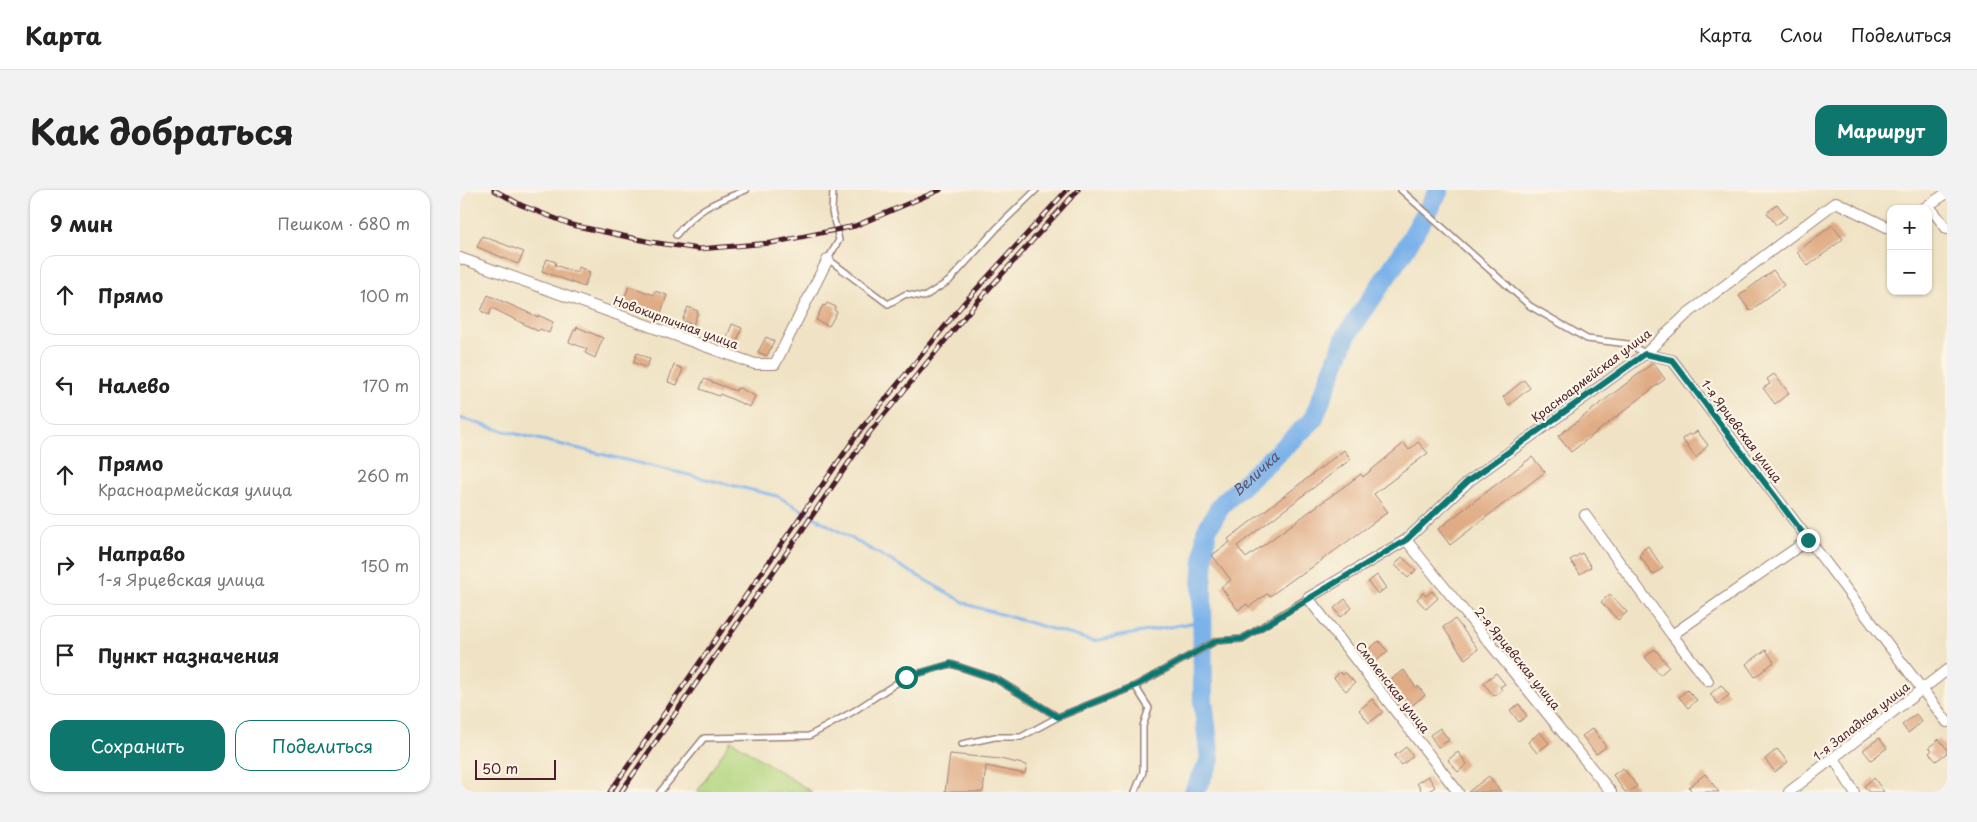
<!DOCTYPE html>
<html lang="ru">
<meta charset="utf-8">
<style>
:root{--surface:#fff;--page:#f2f2f2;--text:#222;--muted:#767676;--line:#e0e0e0;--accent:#0f766e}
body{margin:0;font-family:"Playpen Sans",sans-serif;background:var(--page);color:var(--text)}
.controls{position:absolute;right:15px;top:15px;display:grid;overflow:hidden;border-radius:10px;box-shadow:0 1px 4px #0004}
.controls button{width:45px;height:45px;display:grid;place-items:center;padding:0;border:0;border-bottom:1px solid var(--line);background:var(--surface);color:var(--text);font:25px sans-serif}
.scale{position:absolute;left:15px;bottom:12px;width:81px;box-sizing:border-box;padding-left:5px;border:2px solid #4a1f2b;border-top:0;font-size:14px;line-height:18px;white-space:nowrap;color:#4a1f2b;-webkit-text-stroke:4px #fcf5e5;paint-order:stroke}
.stop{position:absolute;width:15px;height:15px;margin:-11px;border:4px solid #0f766e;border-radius:50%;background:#fff}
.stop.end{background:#0f766e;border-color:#fff;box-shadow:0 1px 5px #0008}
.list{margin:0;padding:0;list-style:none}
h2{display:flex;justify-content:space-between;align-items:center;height:65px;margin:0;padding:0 20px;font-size:21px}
h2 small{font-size:16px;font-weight:400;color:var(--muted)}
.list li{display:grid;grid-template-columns:32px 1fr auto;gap:15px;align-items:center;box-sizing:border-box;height:80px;margin:0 10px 10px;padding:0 10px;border:1px solid var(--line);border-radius:15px}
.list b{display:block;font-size:19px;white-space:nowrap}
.list p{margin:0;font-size:16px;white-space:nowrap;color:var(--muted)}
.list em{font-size:16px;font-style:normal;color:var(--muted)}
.actions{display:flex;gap:10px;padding:15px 20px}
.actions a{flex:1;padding:11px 0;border:1px solid var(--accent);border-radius:15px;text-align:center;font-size:18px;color:var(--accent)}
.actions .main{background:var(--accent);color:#fff}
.icon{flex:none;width:28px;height:28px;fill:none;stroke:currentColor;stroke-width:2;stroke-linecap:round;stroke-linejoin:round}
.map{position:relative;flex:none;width:1487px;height:602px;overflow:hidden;border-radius:15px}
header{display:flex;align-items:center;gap:30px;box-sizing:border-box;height:70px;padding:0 25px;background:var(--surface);border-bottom:1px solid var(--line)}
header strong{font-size:24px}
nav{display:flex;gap:28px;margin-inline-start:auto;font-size:18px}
.intro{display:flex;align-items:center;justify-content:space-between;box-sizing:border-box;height:120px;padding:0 30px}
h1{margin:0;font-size:35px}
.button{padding:12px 22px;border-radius:15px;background:var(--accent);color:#fff;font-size:18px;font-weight:700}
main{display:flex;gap:30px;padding:0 30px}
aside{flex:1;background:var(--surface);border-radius:15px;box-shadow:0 1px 4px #0004}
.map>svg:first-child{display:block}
.green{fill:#b3d67f;stroke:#7e7a55}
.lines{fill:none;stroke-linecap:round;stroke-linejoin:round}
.stream{stroke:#7bb2ea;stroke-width:3}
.river{stroke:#7bb2ea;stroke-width:20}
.building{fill:#e0ac85}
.service-casing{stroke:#9d8178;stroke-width:8}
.minor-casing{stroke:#9d8178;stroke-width:12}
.service{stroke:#fff;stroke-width:5}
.minor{stroke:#fff;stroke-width:10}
.rail-casing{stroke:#4a1f2b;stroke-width:5}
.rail{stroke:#fcf5e5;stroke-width:3;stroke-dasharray:9;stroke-linecap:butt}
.route{stroke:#0f766e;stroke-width:6}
.labels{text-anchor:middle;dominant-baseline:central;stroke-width:4.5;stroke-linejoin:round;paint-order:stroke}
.street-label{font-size:12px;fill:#4a1f2b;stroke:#fcf5e5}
.water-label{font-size:14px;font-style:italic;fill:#5b526e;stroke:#fcf5e5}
</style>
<header>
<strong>Карта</strong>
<nav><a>Карта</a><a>Слои</a><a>Поделиться</a></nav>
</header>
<div class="intro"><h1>Как добраться</h1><a class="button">Маршрут</a></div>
<main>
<aside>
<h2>9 мин<small>Пешком · 680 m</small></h2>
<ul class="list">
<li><svg class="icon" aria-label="ahead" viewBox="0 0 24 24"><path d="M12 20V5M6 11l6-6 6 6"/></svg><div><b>Прямо</b></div><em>100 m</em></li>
<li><svg class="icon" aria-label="left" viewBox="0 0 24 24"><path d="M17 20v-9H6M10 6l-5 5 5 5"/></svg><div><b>Налево</b></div><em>170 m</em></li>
<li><svg class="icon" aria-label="ahead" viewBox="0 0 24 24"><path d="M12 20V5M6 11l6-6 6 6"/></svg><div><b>Прямо</b><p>Красноармейская улица</p></div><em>260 m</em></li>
<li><svg class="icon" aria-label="right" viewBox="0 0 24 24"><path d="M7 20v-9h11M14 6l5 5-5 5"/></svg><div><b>Направо</b><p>1-я Ярцевская улица</p></div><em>150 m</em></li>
<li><svg class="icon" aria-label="arrive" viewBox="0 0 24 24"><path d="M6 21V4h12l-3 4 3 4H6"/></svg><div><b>Пункт назначения</b></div></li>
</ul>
<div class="actions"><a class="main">Сохранить</a><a>Поделиться</a></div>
</aside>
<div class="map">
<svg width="1487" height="602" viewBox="0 0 1487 602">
<rect width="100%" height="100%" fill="#fcf5e5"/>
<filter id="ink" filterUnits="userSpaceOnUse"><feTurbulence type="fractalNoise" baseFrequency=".02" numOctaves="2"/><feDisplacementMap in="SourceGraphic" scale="10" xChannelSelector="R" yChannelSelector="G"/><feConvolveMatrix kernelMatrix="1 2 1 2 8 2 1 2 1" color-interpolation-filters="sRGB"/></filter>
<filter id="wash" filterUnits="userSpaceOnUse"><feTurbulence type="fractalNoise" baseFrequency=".0096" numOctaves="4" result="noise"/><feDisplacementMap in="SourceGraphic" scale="20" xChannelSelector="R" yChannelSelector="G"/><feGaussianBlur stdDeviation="1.12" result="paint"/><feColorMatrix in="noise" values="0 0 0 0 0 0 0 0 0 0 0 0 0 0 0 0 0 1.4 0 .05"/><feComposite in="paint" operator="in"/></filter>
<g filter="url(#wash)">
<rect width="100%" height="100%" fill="#f0e3c5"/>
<!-- green -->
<path class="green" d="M271,550L352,602H237Z"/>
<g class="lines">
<!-- stream -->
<path class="stream" d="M0,228L40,240L317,306L509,415L633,451L742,431"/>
<!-- river -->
<path class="river" id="s1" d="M734,602L750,570L743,511L742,395L746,341L762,314L853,230L886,146L945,59L979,0"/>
</g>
<g id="blocks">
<!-- building -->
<path class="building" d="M1317,14L1327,27L1316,35L1307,23Z
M1372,35L1383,49L1348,76L1337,62Z
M22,46L64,62L58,74L17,57Z
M87,69L96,72L95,75L117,83L119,77L130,82L124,97L82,81Z
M1313,80L1324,95L1290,121L1279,106Z
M169,96L194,105L195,101L207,105L201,123L163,112Z
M28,105L78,127V125L93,132L89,143L80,139L78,141L32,118L29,125L21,121Z
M367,113L376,117L374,120L377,122L369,136L356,130L363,115L365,116Z
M228,117L238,121L233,135L222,131Z
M272,134L282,138L276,153L266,150Z
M117,137L143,148L135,168L125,163L127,159L109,152L114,140H116Z
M306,147L314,151L307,166L298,162Z
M177,163L190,169L186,178L173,172Z
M1193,173L1205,189L1111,262L1098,246Z
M214,175L223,179L217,195L208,192Z
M1314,184L1329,203L1315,214L1303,198L1310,194L1307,189Z
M244,189L276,201L277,198H279L295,206L290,217L260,204L259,206L240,199Z
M1064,190L1070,198L1049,215L1043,207Z
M1237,241L1248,255L1236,268L1222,249L1229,244L1231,246Z
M958,252L968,263L914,304L928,322L840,386L839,385L810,406L807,404L789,417L787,414L778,420L761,397L771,390L752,365L770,352L768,349L884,260L891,269L777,356L786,368L901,284L903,287L944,253L949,260Z
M1072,267L1085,282L990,355L978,339Z
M1188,356L1203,378L1193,385L1179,365L1182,363L1181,361Z
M1122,363L1131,377L1120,384L1110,370Z
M942,367L956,380L948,388L935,375Z
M917,385L926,398L918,404L908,392Z
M972,401L978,408L966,419L957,409L963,403L966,406Z
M1150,404L1167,422L1158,430L1141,412Z
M885,409L892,418L881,427L874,418Z
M995,429L1018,459L1005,469L983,437Z
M919,451L928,462L914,472L906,461Z
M1195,459L1209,477L1200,485L1185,467Z
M1306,460L1314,472L1295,487L1286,474Z
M944,480L956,498L958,496L965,505L950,517L929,490Z
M880,482L883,485L885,482L895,493L886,501L874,488Z
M1036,483L1045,494L1040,497L1042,500L1034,506L1023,493Z
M1261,495L1269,505L1258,514L1250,504Z
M1227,500L1237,510L1228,518L1219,507Z
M912,509L923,522L909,533L899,520Z
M1059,514L1067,526L1059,532L1050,520Z
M1456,524L1462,532L1448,543L1442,535Z
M980,538L989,550L978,557L970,545Z
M1133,538L1146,557L1136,564L1122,546Z
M1080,542L1089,553L1077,563L1068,552Z
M1419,548L1427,558L1411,570L1403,560Z
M1479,549L1487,559V563L1476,571L1469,563L1472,560L1469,557Z
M946,557L953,566L942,575L934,566Z
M1317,559L1328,572L1315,582L1305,569Z
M998,562L1007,574L998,582L988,570Z
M490,564L540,569L567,575L565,584L526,576L523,602H485Z
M1163,578L1177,596L1169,602H1165L1153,585Z
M1245,584L1259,602H1232L1229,597Z
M968,586L975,597L967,602H962L957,593Z
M1029,586L1041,602H1008Z
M1414,588L1424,602H1409L1404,596Z"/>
</g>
</g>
<g filter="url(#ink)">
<use href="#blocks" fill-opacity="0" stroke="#9d8178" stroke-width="1"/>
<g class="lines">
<defs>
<path id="service" d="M373,0L372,22L379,50L368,69L428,114L446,104L464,107L489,91L538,37L576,0
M941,0L1070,116L1127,149L1168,154L1185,163
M216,45C239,17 254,13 286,0
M502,554L535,547H561L598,527
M200,602L244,548L349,546L394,521L446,487L491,474L536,489L598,527L675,496L756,451L782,449L848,408
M675,602L683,582V536L689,518L675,496"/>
<path id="minor" d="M1468,15L1487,39
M1464,18L1487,3
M0,68L295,174H315L368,69
M1185,164L1212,170L1487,532
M1125,325L1212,445L1348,350
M946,350L1151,602
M1212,445L1248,491
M1374,568L1394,602
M998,602L848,408L946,350L1009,291L1185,164L1227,124L1376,12L1431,39
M1329,602L1487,480"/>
</defs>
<!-- service casing -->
<use href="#service" class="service-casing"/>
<!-- minor casing -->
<use href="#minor" class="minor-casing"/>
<!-- service -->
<use href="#service" class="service"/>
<!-- minor -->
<use href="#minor" class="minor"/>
<defs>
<path id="rail" d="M34,0L61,15L112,35L191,52L239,59L311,53L395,36L480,0
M150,602L401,239L503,114L607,0
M161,602L410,242L516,113L618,0"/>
</defs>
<!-- rail casing -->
<use href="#rail" class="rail-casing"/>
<!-- rail -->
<use href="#rail" class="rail"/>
</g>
</g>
<g class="lines" filter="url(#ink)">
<!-- route -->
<path class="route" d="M446,487L491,474L536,489L598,527L675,496L756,451L782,449L946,350L1008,291L1185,164L1212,170L1348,350"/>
</g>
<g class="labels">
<!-- street labels -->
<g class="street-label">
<text transform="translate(216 132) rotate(20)">Новокирпичная улица</text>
<text transform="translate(1131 185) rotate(-37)">Красноармейская улица</text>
<text transform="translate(1282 241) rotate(53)">1-я Ярцевская улица</text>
<text transform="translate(1058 468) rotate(51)">2-я Ярцевская улица</text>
<text transform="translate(933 497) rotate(52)">Смоленская улица</text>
<text transform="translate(1401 531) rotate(-38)">1-я Западная улица</text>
</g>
<!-- water labels -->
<g class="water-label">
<text stroke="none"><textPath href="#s1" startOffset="342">Величка</textPath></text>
</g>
</g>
</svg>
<div class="controls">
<button>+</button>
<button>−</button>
</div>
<div class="scale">50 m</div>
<div class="stop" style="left:446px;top:487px"></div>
<div class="stop end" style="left:1348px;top:350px"></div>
</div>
</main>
